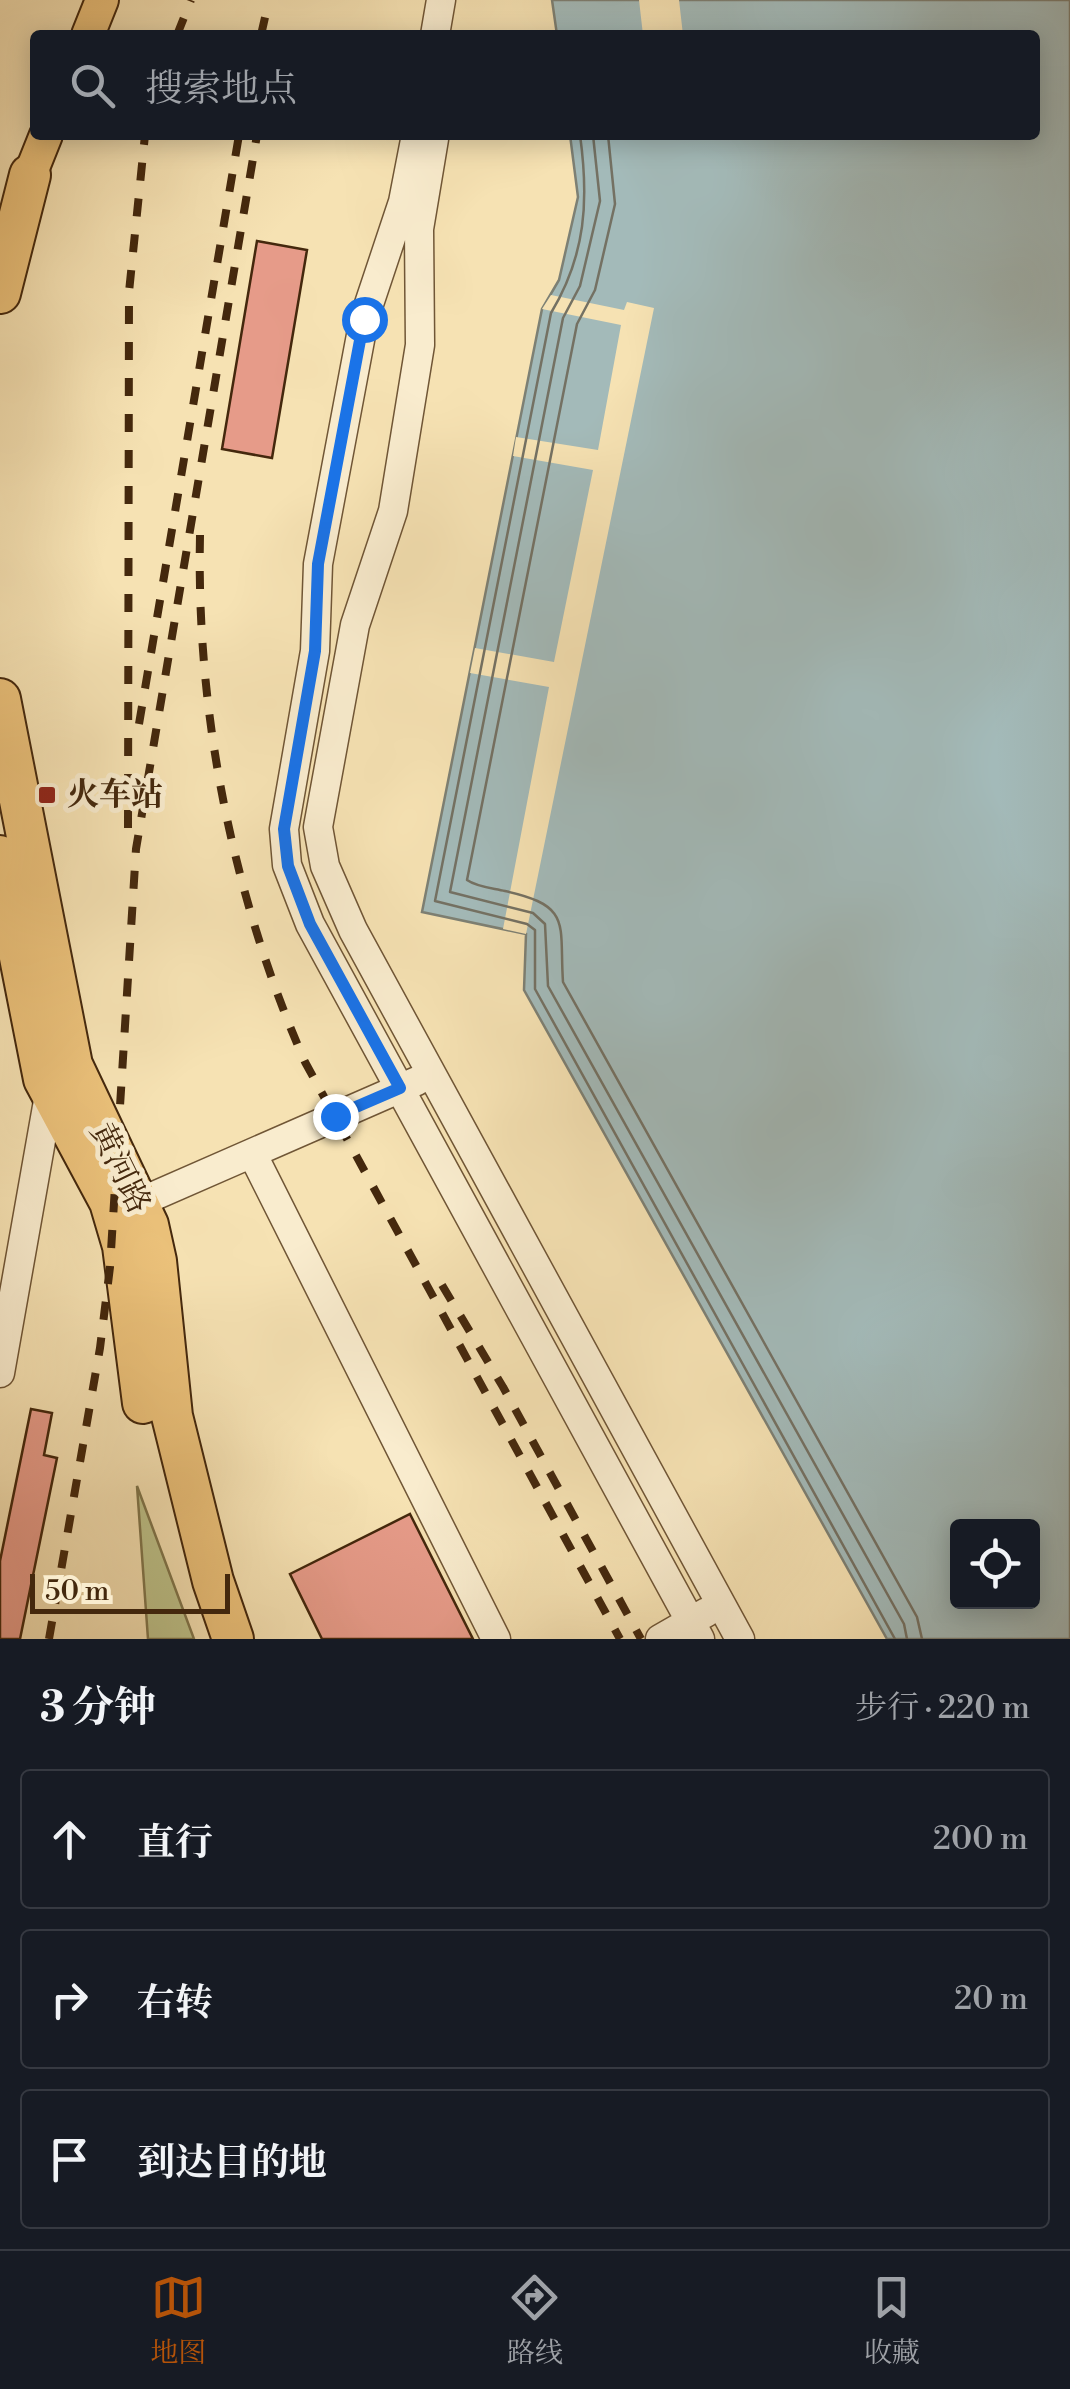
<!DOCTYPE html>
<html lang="zh">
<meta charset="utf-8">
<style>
:root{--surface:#171b24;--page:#20242c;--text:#f1f3f6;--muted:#9ea1a6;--line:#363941;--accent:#b45309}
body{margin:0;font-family:"Libre Bodoni","Noto Serif SC",serif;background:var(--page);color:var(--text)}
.controls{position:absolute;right:30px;bottom:30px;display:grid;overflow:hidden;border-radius:10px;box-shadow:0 5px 25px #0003}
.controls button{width:90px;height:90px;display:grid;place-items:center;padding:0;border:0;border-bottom:2px solid var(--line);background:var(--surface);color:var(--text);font:50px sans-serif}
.scale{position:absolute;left:30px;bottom:25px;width:200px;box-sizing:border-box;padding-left:10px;border:5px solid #44280d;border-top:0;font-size:28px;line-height:35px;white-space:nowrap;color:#44280d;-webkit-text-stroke:8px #f9ecce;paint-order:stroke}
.stop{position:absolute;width:30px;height:30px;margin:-22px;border:8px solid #1a73e8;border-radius:50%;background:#fff}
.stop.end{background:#1a73e8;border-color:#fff;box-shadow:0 2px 10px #0008}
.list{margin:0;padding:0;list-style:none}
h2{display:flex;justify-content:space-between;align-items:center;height:130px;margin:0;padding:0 40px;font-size:42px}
h2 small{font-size:32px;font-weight:400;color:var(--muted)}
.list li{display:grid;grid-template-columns:65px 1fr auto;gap:30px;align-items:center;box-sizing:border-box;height:140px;margin:0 20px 20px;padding:0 20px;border:2px solid var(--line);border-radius:10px}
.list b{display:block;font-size:38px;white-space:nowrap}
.list em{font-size:32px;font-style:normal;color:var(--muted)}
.icon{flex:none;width:55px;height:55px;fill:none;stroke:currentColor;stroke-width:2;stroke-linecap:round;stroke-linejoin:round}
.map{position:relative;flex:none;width:1070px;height:1639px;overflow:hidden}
.search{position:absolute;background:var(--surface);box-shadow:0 5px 25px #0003;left:30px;right:30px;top:30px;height:110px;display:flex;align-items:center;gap:25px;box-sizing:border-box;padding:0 35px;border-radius:10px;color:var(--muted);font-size:38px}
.sheet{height:610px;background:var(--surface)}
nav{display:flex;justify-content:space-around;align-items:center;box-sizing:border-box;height:140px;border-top:2px solid var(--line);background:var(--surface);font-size:28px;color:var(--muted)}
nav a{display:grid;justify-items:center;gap:5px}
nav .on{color:var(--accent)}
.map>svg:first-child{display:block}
.green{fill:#bec38b;stroke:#81764c;stroke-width:2.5}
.water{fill:#a3bab9;stroke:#7d8074;stroke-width:2.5;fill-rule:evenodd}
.pier{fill:#f6e2b3}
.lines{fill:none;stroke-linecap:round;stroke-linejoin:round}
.shore{stroke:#747163;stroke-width:2.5}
.building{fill:#e69b89;stroke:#44280d;stroke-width:2.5}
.minor-casing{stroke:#705636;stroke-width:31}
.major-casing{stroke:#44280d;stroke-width:36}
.highway-casing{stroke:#44280d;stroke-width:44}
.minor{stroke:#f9ecce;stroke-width:28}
.major{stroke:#ebc17a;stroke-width:32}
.highway{stroke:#ebc17a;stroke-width:40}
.rail{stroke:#44280d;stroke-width:8;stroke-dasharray:18 18;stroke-linecap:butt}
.route{stroke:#1a73e8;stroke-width:12}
.poi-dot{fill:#8f2418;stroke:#f9ecce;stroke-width:4}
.labels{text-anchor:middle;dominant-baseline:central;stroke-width:10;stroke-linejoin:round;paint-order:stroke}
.poi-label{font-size:32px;font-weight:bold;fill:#44280d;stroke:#f9ecce;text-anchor:start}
.street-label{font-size:32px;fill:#44280d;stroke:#f9ecce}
</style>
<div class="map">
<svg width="1070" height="1639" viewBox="0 0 1070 1639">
<rect width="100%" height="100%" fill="#f6e2b3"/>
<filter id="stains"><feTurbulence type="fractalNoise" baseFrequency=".002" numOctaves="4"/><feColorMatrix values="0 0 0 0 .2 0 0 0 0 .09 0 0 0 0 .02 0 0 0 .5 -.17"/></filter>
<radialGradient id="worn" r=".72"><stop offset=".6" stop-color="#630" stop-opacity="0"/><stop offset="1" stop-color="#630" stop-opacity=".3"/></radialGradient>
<!-- green -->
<path class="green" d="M137,1486L194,1639H148Z"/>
<!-- water -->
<path class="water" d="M552,0H1070V1639H887L524,990L526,934L422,912L542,309L559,280L578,197L570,135H1035V35H557ZM958,1526H1032V1602H958Z"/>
<!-- pier -->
<path class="pier" d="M639,0H679L683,35H643Z
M551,295L624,310L627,302L654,308L526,934L503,929L549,687L470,673L475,648L554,662L593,470L513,456L516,437L598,450L621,325L542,309Z"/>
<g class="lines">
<!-- shore -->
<path class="shore" d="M580,135C589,200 586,255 551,313L435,901L527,924L535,930V989L895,1639
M593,135L600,201L580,286L563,318L450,892L533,913L545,924L548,986L904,1624L907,1639
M608,135L615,204L595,290L577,324L467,880C477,887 492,888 505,891C573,906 559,924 563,982L917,1617L922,1639"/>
</g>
<!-- building -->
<path class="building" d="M257,241L307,250L272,458L222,449Z
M31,1409L52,1413L44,1455L57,1458L20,1639H0V1561Z
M410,1514L473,1639H322L290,1574Z"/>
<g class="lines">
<defs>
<path id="minor" d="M435,35L441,0
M416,135L403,202L364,319L318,564L315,651L284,829L287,865L310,924L700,1639
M434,139L419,229L420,345L393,511L355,625L318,827L325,866L353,930L740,1639
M252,1153L496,1639
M122,1210L417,1081
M0,1373L51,1084
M660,1639L707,1612"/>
<path id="major" d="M88,35L102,0
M30,175L46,135"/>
<path id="highway" d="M0,293L30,175
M0,699L72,1065L148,1225L156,1261L172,1416L213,1581L233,1639
M0,856L44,1079L110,1202L123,1246L143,1403"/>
</defs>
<!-- minor casing -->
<use href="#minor" class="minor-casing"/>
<!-- major casing -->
<use href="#major" class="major-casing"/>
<!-- highway casing -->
<use href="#highway" class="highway-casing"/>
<!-- minor -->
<use href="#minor" class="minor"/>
<!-- major -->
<use href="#major" class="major"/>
<!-- highway -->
<use href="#highway" class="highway"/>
<!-- rail -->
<path class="rail" d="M177,35L191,0
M261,35L269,0
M200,535C196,714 233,898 305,1062L620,1639
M139,724L239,135
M128,828L129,292L145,135
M442,1285L503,1387L641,1639
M49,1639L100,1348L110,1267L136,849L257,135"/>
</g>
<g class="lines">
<!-- route -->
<path class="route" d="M335,1116L400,1088L310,924L288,866L284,829L315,651L318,564L364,319"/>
</g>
<!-- markers -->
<rect class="poi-dot" x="37" y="785" width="20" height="20" rx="5"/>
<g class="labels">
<!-- poi labels -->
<g class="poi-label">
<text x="67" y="795">火车站</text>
</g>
<!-- street labels -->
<g class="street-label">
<text transform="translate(120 1168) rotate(64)">黄河路</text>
</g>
</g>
<rect width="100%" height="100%" filter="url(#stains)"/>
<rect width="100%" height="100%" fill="url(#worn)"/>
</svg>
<div class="controls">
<button><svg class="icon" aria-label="locate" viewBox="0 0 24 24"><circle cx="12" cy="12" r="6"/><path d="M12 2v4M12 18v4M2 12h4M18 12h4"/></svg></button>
</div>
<div class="scale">50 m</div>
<div class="stop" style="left:364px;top:319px"></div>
<div class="stop end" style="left:335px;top:1116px"></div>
<div class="search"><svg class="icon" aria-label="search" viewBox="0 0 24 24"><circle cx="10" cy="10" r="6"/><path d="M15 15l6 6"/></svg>搜索地点</div>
</div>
<section class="sheet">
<h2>3 分钟<small>步行 · 220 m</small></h2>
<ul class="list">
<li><svg class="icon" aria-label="ahead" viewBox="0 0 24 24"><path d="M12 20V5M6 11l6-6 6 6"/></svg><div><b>直行</b></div><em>200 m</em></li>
<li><svg class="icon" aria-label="right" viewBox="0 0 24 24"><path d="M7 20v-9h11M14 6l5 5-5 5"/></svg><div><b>右转</b></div><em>20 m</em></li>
<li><svg class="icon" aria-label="arrive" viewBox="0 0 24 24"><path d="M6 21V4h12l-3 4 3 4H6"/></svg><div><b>到达目的地</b></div></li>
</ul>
</section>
<nav>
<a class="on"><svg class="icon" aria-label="map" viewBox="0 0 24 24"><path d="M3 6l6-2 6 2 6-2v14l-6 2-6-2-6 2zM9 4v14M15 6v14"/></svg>地图</a>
<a><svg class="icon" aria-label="directions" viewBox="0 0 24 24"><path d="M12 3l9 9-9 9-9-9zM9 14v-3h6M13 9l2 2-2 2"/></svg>路线</a>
<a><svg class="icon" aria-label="saved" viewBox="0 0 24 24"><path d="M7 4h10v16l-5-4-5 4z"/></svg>收藏</a>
</nav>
